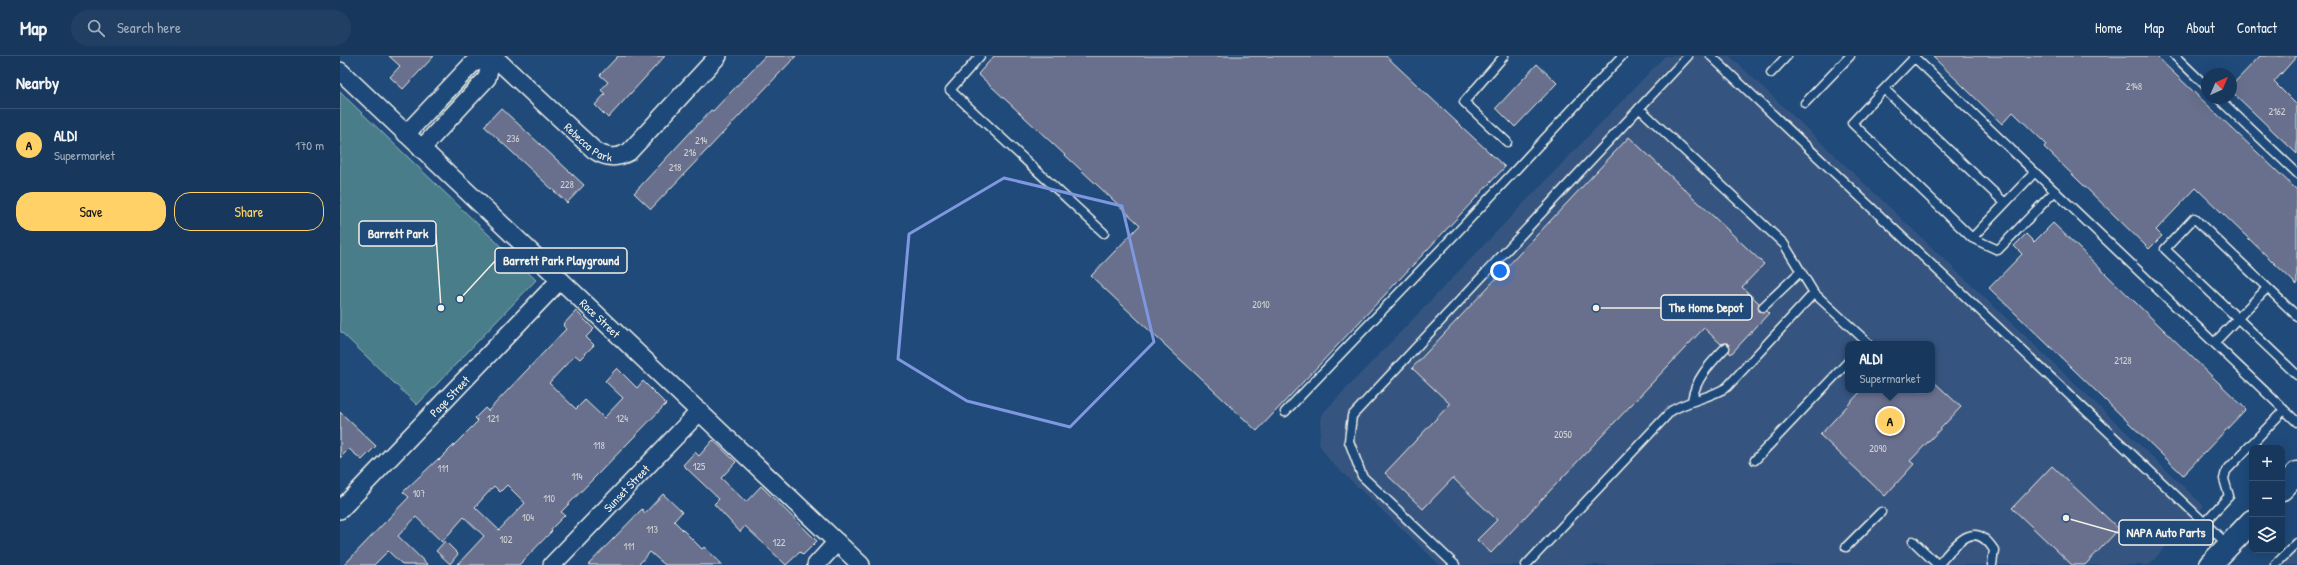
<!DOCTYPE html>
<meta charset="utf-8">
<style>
:root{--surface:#17385c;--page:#203f62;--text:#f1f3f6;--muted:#9eacbb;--line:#365272;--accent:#ffd166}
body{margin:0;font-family:"Patrick Hand",sans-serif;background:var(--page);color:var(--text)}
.controls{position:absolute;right:12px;bottom:12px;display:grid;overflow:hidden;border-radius:8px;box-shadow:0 4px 16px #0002}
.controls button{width:36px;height:36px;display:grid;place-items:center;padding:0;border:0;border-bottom:1px solid var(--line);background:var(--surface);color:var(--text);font:20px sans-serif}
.compass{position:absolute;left:1861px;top:12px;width:36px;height:36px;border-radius:50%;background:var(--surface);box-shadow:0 4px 16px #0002;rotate:44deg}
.you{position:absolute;left:1160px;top:215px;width:14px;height:14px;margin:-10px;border:3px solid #fff;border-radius:50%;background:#1a73e8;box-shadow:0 0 0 6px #1a73e833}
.badge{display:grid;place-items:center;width:26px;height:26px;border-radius:50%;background:var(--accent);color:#111;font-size:13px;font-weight:700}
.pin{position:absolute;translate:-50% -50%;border:2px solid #fff;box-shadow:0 1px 4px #0006}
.popup{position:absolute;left:1505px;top:285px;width:90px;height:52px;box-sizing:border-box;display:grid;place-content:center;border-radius:8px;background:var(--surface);filter:drop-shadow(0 1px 3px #0005);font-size:13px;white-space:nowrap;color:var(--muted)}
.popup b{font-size:15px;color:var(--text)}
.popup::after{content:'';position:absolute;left:50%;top:100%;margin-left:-8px;border:8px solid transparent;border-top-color:var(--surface)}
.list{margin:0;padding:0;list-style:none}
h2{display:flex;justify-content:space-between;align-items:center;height:52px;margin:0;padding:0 16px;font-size:17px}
h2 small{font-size:13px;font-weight:400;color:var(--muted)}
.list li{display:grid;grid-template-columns:26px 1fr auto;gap:12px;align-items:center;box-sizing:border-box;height:72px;padding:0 16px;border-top:1px solid var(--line)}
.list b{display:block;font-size:15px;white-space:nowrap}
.list p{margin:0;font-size:13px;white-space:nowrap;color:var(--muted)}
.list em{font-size:13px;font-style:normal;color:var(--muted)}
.actions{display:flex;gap:8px;padding:12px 16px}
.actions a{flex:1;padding:9px 0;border:1px solid var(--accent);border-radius:16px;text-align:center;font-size:14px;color:var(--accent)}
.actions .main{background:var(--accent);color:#111}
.icon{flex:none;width:22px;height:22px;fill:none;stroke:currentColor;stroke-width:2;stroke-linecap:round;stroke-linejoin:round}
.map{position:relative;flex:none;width:1957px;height:509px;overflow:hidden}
header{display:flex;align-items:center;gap:24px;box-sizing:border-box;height:56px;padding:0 20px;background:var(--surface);border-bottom:1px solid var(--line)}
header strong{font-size:19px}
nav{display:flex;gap:22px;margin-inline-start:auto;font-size:14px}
.search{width:280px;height:36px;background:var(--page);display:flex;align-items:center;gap:10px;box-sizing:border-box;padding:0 14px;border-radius:22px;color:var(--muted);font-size:15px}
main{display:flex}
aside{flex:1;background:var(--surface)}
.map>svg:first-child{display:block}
.built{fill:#355580;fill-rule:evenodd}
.green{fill:#497d8a;stroke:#9eb7b9}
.building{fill:#69708d;stroke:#f4f1e8;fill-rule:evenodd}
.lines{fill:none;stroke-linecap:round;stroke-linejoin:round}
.lane-casing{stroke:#f4f1e8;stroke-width:11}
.street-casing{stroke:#f4f1e8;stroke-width:20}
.secondary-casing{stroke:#f4f1e8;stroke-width:25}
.lane{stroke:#1f4a7a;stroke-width:8}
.street{stroke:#1f4a7a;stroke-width:17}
.secondary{stroke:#1f4a7a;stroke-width:22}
.marked{fill:none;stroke:#7e97df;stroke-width:3;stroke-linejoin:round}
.labels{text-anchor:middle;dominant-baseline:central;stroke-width:3;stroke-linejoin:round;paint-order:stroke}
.number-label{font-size:10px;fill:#d1d1d1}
.street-label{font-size:12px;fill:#f4f1e8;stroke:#1f4a7a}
.leader{fill:none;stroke:#f4f1e8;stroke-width:1.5}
.callout-dot{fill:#f4f1e8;stroke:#1f4a7a;stroke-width:1.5}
.callout{fill:#1f4a7a;stroke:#f4f1e8;stroke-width:1.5}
.callout-label{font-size:13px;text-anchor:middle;font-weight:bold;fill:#f4f1e8}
</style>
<header>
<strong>Map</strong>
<div class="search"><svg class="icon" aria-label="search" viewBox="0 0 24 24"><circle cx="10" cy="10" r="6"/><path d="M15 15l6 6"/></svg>Search here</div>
<nav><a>Home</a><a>Map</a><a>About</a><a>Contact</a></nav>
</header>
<main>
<aside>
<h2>Nearby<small></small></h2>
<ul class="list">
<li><span class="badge">A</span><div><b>ALDI</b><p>Supermarket</p></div><em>170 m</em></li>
</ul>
<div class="actions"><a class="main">Save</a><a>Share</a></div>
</aside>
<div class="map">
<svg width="1957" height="509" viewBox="0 0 1957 509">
<rect width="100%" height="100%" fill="#1f4a7a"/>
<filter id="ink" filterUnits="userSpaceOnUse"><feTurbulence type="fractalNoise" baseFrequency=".025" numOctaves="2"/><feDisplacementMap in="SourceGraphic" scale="8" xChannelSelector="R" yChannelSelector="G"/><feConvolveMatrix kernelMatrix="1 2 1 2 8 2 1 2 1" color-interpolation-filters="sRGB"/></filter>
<g filter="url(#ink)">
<!-- built -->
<path class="built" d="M1325,0H1390L1864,450L1809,509H1100L990,405L979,388L982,358ZM1508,288H1592V334H1508Z
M1957,479V509H1928Z"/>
<!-- green -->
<path class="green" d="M130,22L133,26L99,63H95L94,61Z
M0,36L196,224L77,349L0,275Z"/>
<!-- building -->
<path class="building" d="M49,0H94L63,33L50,21L60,10Z
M278,0H325L268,62L255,49L265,38L261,34L268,26L260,19Z
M425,0H456L311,153L294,137L371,54L373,55Z
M654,0H1046L1165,111L917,375L751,220L800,169L638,18Z
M1592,0H1816L1957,134V229L1856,132L1816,174L1822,180L1809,193L1704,91L1706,88L1673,56L1662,68Z
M1920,0H1957L1934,26L1957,49V98L1891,35V30Z
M1197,8L1217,27L1175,71L1156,52Z
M161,52L244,129L227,147L144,70Z
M1289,81L1424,208L1402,231L1419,247V255H1427L1429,257L1391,298L1389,296V288L1386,287L1381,288L1364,272L1151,497L1137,484L1157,464L1113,422L1083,453L1045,417L1110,348L1072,312Z
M1713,167L1906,353L1843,419L1649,232L1682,198L1674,190L1686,178L1694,186Z
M236,255L254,273L246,281L254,289L240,303L235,299L209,327L236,353L245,344L264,362L283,342L265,325L277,312L297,332L303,325L326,348L221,456L225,459L211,473L212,475L179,509H117L144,480L124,461L102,486L76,461L58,480L88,509H63L48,495L34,509H4L69,441L63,436L98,403L99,404L138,365L135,362L145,352L148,355L226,273L223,269ZM167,429L185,447L159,474L135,451L154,430L160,436Z
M1592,324L1621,351L1570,405L1574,408L1545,440L1480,379L1522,334H1592Z
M0,356L36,390L22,404L9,393L0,402Z
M373,384L396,406L381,422L406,446L421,430L477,485L463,499L460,496L446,509L405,470L400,476L374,448L379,443L343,409L355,396L359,400Z
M1712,410L1779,473L1745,509H1732L1672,452Z
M323,438L342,456L334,465L362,493L364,491L383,509H325L310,496L298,509H248L302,453L305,457Z
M105,485L118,498L110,508L96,495Z"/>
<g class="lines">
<defs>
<path id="lane" d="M640,0L610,34L764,177
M1164,0L1124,46L1167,86
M1371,0L1888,489
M1573,0L1957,366
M1835,0L1867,31
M1431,17L1447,0
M1544,33L1575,1
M1878,42L1957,117
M1465,47L1510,0
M1299,52L1444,188L1474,237L1527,286L1526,288
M1665,147L1544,33L1512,67L1632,182L1695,116
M1632,182L1658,194L1715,135
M1423,251L1461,215
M1957,260L1854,162L1825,193L1957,319
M1874,287L1927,232
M1352,344C1356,322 1370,308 1385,292
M945,356L1124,169L1282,0
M1415,404L1508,306
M1864,467L1889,440L1884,423L1886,415L1944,354
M1573,485L1598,509
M1506,491L1541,456
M1115,509L1022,420L1009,385L1012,360L1348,0
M1186,509L1331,355C1349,344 1370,342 1387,331L1474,237
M1598,509C1615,490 1633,461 1654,494L1652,509
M1935,509L1957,487"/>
<g id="street">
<path id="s1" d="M153,0L254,94C266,102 276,103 289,96L378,0"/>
<path id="s2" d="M0,15L521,509"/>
<path d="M66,78L132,8L151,0"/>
<path d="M81,93L147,22L152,0"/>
<path id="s3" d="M0,454L219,225"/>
<path id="s4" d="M212,509L360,355"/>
<path d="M476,509L497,486"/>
</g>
<path id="secondary" d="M1942,433L1957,417
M1870,509L1912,465"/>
</defs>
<!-- lane casing -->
<use href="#lane" class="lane-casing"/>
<!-- street casing -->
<use href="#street" class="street-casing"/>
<!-- secondary casing -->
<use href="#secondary" class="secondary-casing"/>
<!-- lane -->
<use href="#lane" class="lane"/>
<!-- street -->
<use href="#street" class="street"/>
<!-- secondary -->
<use href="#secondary" class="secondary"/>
</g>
</g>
<!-- marked area -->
<path class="marked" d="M664,122L782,150L814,286L730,371L627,345L558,303L569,178Z"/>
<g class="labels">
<!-- number labels -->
<g class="number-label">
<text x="1794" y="30">2148</text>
<text x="1937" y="55">2162</text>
<text x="173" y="82">236</text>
<text x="361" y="84">214</text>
<text x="350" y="96">216</text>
<text x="335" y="111">218</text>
<text x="227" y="128">228</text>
<text x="921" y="248">2010</text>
<text x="1783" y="304">2128</text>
<text x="153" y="362">121</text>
<text x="282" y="362">124</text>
<text x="1223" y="378">2050</text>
<text x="259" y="389">118</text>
<text x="1538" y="392">2090</text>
<text x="359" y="410">125</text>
<text x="103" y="412">111</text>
<text x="237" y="420">114</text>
<text x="79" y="437">107</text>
<text x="209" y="442">110</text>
<text x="188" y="461">104</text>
<text x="312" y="473">113</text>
<text x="166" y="483">102</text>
<text x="439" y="486">122</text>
<text x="289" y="490">111</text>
</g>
<!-- street labels -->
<g class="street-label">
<text stroke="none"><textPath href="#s1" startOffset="129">Rebecca Park</textPath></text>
<text stroke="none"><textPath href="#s2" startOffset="359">Race Street</textPath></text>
<text stroke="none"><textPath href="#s3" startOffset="158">Page Street</textPath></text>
<text stroke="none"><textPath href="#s4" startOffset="107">Sunset Street</textPath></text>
</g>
</g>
<!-- callouts -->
<path class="leader" d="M101 252L96 178M120 243L155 205M1256 252L1321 252M1726 462L1779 477"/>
<g class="callout-dot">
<circle cx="101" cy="252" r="4"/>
<circle cx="120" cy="243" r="4"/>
<circle cx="1256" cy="252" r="4"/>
<circle cx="1726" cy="462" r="4"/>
</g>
<g class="callout">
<rect x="19" y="165" width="77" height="25" rx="4"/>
<rect x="155" y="192" width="132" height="25" rx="4"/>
<rect x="1321" y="239" width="91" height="25" rx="4"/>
<rect x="1779" y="464" width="94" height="25" rx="4"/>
</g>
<g class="callout-label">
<text x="58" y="182">Barrett Park</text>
<text x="221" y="209">Barrett Park Playground</text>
<text x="1366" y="256">The Home Depot</text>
<text x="1826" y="481">NAPA Auto Parts</text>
</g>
</svg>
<div class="controls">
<button>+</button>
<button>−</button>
<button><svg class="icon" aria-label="layers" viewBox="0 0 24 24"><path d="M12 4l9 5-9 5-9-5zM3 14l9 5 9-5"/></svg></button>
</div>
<svg class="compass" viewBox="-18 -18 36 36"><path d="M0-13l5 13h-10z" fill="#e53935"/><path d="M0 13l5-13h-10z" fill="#9eacbb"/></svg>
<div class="you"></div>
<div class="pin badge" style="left:1550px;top:365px">A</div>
<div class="popup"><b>ALDI</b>Supermarket</div>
</div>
</main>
